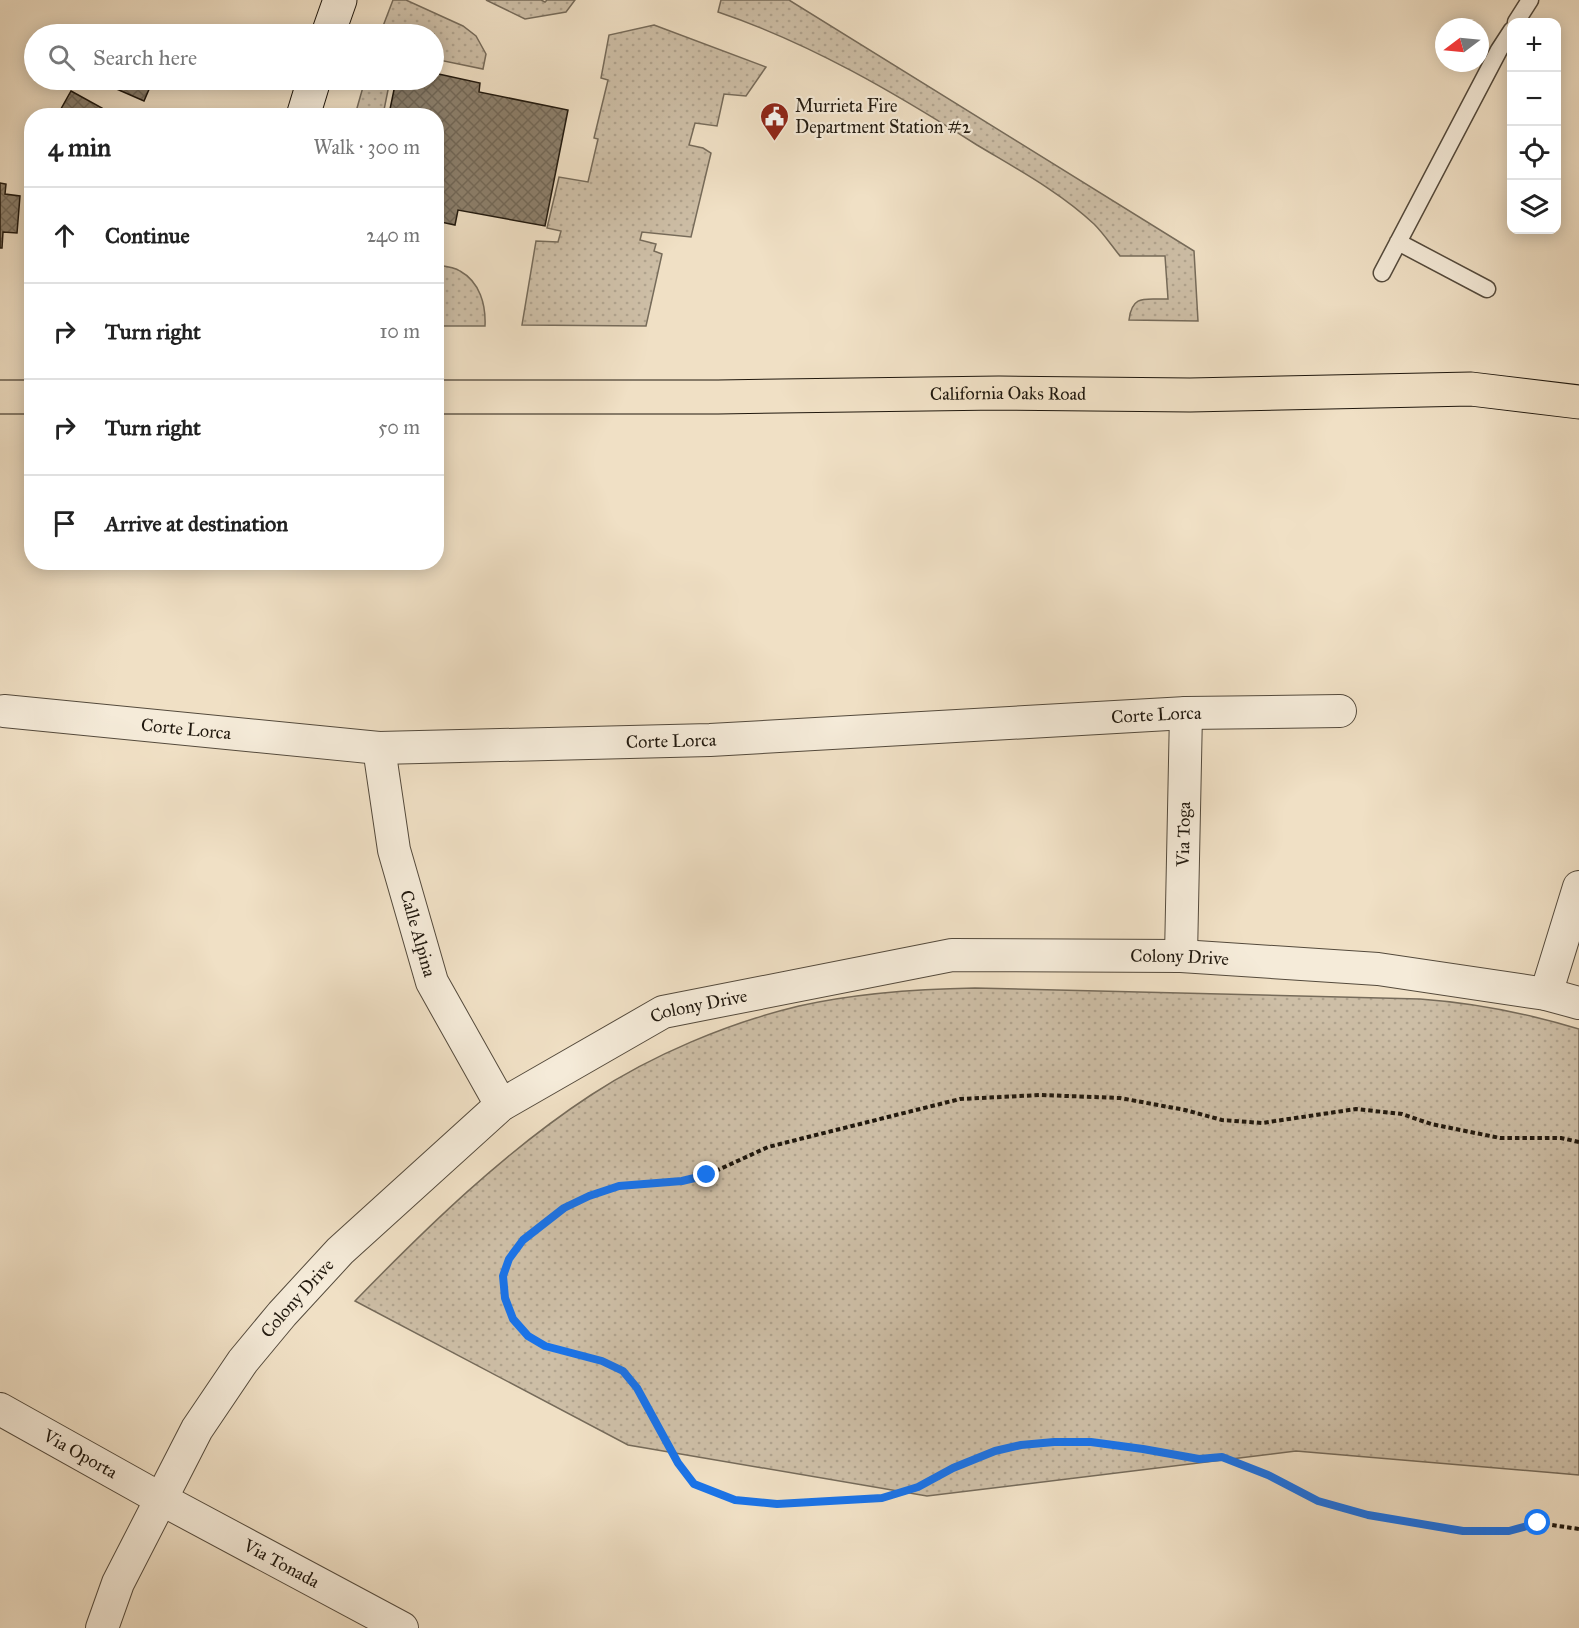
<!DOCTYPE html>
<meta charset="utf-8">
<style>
:root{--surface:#fff;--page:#f6f6f6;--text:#222;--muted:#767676;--line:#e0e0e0}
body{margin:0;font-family:"IM FELL Great Primer",serif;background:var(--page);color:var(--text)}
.controls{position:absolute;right:18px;top:18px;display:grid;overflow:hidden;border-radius:12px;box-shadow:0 3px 15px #0003}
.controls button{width:54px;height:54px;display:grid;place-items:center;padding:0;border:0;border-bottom:2px solid var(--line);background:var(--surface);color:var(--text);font:30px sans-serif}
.compass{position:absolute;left:1435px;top:18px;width:54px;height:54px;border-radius:50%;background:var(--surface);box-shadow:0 3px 15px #0003;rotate:254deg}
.stop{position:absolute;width:18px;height:18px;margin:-14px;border:4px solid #1a73e8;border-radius:50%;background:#fff}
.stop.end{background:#1a73e8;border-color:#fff;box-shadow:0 2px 6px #0008}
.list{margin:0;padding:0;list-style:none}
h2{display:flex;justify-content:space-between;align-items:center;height:78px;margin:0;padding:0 24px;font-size:26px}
h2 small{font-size:20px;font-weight:400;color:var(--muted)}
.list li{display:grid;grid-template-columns:39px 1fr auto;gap:18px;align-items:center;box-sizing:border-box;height:96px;padding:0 24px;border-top:2px solid var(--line)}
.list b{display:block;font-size:22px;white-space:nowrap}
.list em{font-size:20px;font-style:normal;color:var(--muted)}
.icon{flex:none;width:33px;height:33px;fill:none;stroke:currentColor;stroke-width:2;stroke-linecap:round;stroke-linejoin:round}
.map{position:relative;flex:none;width:1579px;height:1628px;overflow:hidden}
.search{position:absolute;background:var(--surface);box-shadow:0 3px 15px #0003;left:24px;top:24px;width:420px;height:66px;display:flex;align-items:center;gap:15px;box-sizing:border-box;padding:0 21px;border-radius:33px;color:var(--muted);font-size:22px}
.panel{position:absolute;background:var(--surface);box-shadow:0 3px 15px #0003;left:24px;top:108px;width:420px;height:462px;border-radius:24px}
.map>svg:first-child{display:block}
.grass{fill:url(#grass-dots);stroke:#766b5a;stroke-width:1.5}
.building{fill:url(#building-cross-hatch);stroke:#20180e;stroke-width:1.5}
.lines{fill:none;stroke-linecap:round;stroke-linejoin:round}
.lane-casing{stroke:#544a3c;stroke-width:19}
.street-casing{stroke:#544a3c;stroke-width:34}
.secondary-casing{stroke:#20180e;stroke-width:35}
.primary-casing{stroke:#20180e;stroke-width:35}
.path{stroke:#20180e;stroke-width:4;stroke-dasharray:4.5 3;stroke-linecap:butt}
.lane{stroke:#f5ebd9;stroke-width:16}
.street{stroke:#f5ebd9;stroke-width:32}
.secondary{stroke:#f5ebd9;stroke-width:33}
.primary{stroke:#f0e0c5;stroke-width:33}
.route{stroke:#1a73e8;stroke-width:8}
.labels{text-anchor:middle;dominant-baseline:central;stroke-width:4.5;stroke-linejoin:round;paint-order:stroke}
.poi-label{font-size:18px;fill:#20180e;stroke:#f5ebd9;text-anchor:start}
.street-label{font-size:18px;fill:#20180e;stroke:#f5ebd9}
</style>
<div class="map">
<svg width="1579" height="1628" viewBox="0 0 1579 1628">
<defs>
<pattern id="grass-dots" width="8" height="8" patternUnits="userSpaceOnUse" patternTransform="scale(1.5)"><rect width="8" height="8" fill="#cdbea6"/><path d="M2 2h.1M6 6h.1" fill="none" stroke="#b0a38e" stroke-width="1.8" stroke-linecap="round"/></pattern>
<pattern id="building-cross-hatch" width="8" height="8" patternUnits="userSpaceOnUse" patternTransform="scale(1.5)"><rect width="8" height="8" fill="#8c806d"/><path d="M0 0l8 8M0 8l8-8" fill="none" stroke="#726858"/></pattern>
</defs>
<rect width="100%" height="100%" fill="#f0e0c5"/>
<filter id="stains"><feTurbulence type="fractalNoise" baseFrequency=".00333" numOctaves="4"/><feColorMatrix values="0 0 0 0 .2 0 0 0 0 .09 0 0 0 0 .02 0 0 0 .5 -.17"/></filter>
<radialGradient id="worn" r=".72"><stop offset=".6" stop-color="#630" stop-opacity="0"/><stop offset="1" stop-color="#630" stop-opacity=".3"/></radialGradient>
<!-- grass -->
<path class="grass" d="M393,0H406L463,26L476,36L486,54L483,69L434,59V34H380Z
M486,0H541L545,2L547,0H575L566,12L525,19Z
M721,0H789L1194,251L1198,321L1129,320C1132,293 1147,300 1168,299L1165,256H1120C1111,245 1104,234 1094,224C1060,192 1017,169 977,145C895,93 810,43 718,12Z
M654,25L766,67L746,96L724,94L717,126L695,123L689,145L703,148L711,153L691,237L642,232L640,240L656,244L654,251L662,254L646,326L522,325L536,241L558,242L561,231L547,228L559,177L588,182L598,139L594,138L608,80L601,78L609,35Z
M365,80H390L383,115H355Z
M437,265C444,266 454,267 460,271C480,282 486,305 485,326H437Z
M975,988L1420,999C1475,1003 1526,1013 1579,1029V1475L1296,1451L927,1496L628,1445L355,1301C427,1227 504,1152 591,1095C652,1055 728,1023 799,1006C857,993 915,989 975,988Z"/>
<!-- building -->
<path class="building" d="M434,73L480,83L479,92L568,110L545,226L458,210L455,225L436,221V116L389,114L396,80H434Z
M96,80H153L144,101Z
M71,91L102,108L98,116H57Z
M0,183L6,184L5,194L20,196L17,233L3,232L2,248H0Z"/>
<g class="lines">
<defs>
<path id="lane" d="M1516,22L1530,0
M1398,242L1487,289
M1382,273L1499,50L1512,30"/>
<g id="street">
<path id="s1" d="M4,711L379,748L710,740L1186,713L1340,711"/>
<path id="s2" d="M379,748L394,850L432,982L501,1105"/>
<path id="s3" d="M1181,956L1186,713"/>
<path d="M1546,994L1579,887"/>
<path id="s4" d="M0,1409L161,1499L402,1628"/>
<path id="s5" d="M102,1628L118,1583L197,1429L243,1361L282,1314L340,1251L501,1105L663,1012L952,955L1181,956L1378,969L1546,994L1579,1003"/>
</g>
<path id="secondary" d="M328,34L340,0
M303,116L314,80"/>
<g id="primary">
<path d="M0,397H32"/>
<path id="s6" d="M436,397H718L999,393L1190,395L1471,389L1579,402"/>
</g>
</defs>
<!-- lane casing -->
<use href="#lane" class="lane-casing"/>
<!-- street casing -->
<use href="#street" class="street-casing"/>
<!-- secondary casing -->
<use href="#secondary" class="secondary-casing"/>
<!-- primary casing -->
<use href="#primary" class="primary-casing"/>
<!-- path -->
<path class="path" d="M1579,1142L1561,1138H1500L1431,1124L1402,1114L1356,1109L1262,1123L1222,1120L1185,1110L1120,1098L1041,1095L960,1099L768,1147L707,1175L682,1181L619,1186L589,1195L564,1208L523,1240L509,1259L503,1277L505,1298L513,1319L528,1336L545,1346L602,1361L623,1371L637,1387L678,1463L694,1484L734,1500L777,1505L882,1499L918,1487L953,1469L995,1451L1021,1445L1054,1442H1091L1143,1449L1199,1459L1222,1457L1268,1475L1318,1501L1368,1515L1463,1531H1509L1538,1523L1579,1529"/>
<!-- lane -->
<use href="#lane" class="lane"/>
<!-- street -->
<use href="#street" class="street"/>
<!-- secondary -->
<use href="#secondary" class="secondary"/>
<!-- primary -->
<use href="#primary" class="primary"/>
</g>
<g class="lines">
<!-- route -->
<path class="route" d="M707,1175L682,1181L619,1186L589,1196L564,1208L523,1240L509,1259L503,1276L505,1298L513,1319L528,1336L545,1346L602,1361L623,1371L637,1388L678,1463L694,1484L735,1500L777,1504L882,1498L918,1487L953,1468L995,1451L1021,1445L1054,1442H1091L1143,1449L1199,1459L1222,1457L1268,1475L1318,1501L1368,1515L1463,1531H1509L1538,1523"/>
</g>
<!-- icons -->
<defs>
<symbol id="civic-pin" viewBox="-11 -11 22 30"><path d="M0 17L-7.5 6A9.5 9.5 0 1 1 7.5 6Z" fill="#8f2418" stroke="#f5ebd9"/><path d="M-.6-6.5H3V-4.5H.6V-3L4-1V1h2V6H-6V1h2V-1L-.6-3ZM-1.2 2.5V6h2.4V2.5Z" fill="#fff"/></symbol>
</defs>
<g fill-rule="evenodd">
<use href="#civic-pin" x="758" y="100" width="33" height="45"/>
</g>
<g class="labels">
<!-- poi labels -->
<g class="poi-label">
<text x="795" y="106">Murrieta Fire<tspan x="795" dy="21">Department Station #2</tspan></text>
</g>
<!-- street labels -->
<g class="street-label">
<text stroke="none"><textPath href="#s6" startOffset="572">California Oaks Road</textPath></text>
<text stroke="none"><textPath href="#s1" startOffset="1155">Corte Lorca</textPath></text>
<text stroke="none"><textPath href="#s1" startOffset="183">Corte Lorca</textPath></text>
<text stroke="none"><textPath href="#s1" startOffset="669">Corte Lorca</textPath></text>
<text stroke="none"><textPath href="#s3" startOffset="122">Via Toga</textPath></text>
<text stroke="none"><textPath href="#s2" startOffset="190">Calle Alpina</textPath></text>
<text stroke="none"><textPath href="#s5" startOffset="1376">Colony Drive</textPath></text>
<text stroke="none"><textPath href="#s5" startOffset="890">Colony Drive</textPath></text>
<text stroke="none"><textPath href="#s5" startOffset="386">Colony Drive</textPath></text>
<text stroke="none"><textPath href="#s4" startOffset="92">Via Oporta</textPath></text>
<text stroke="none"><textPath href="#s4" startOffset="321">Via Tonada</textPath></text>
</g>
</g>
<rect width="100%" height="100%" filter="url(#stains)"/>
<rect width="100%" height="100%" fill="url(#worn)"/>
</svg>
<div class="controls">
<button>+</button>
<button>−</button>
<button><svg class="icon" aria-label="locate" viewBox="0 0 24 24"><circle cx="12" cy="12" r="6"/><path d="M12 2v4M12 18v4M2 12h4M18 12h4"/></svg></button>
<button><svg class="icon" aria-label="layers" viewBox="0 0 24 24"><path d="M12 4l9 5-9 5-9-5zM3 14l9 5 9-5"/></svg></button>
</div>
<svg class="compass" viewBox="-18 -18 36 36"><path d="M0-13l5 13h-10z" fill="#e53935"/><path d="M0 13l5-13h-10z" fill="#767676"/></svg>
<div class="stop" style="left:1538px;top:1523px"></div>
<div class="stop end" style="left:707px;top:1175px"></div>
<div class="search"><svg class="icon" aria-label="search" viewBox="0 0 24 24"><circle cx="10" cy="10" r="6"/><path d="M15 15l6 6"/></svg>Search here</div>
<section class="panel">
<h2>4 min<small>Walk · 300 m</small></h2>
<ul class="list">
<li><svg class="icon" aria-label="ahead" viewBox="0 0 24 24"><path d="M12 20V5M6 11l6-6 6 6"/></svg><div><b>Continue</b></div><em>240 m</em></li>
<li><svg class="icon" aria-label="right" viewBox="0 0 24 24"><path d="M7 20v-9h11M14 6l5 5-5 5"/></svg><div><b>Turn right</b></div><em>10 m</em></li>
<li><svg class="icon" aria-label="right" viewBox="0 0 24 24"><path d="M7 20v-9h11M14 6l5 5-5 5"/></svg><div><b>Turn right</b></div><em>50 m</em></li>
<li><svg class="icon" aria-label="arrive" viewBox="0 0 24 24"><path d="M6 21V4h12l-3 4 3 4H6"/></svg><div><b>Arrive at destination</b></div></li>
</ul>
</section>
</div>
